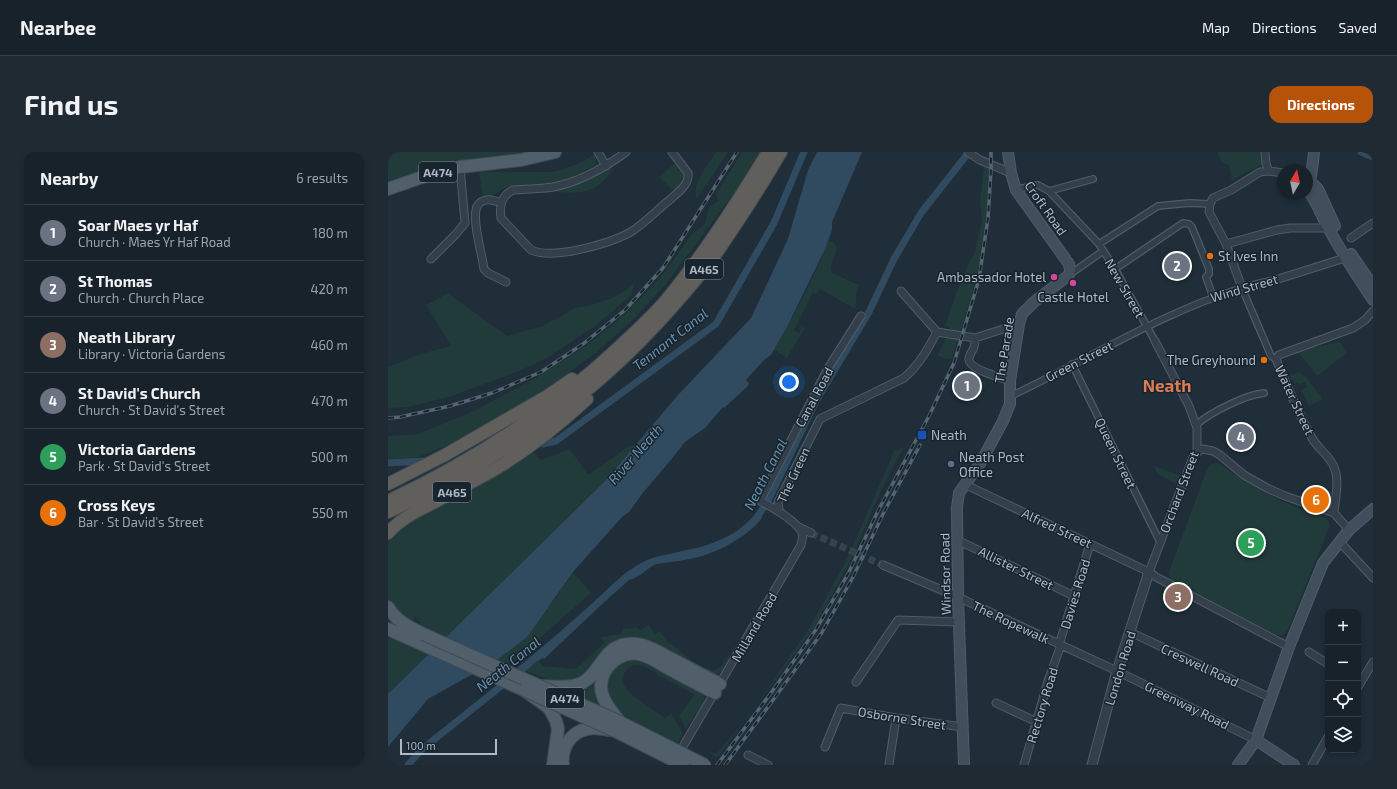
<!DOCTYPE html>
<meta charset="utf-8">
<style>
:root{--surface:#17222b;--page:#202a33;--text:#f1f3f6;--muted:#9ea4a9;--line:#363f47;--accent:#b45309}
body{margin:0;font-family:"Exo 2",sans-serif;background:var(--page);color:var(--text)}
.controls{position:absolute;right:12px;bottom:12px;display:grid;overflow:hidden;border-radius:8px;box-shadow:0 2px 6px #0003}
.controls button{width:36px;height:36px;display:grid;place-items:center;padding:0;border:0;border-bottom:1px solid var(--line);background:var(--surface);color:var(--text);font:20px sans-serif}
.compass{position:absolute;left:889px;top:12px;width:36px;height:36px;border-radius:50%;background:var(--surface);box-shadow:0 2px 6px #0003;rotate:9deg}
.scale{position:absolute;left:12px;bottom:10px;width:97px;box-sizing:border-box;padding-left:4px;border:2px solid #adbac6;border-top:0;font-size:11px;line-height:14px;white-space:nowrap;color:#adbac6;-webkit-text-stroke:3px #18242e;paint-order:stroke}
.you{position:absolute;left:401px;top:230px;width:14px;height:14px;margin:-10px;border:3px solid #fff;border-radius:50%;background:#1a73e8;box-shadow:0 0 0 6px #1a73e833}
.badge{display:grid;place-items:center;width:26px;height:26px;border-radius:50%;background:var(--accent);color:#fff;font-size:13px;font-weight:700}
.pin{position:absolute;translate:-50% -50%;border:2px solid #fff;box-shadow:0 1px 4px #0006}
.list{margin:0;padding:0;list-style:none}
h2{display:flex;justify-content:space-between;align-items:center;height:52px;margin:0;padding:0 16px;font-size:17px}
h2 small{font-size:13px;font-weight:400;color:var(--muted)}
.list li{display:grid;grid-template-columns:26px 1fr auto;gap:12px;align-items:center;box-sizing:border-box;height:56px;padding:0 16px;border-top:1px solid var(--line)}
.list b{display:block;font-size:15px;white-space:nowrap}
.list p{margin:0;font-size:13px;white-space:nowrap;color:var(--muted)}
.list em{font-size:13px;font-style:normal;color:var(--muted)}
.icon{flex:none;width:22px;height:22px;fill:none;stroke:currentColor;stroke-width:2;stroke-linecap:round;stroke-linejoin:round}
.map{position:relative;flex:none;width:985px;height:613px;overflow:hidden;border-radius:12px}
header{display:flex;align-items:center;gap:24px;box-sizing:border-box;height:56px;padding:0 20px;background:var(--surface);border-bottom:1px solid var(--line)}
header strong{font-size:19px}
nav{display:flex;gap:22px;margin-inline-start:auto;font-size:14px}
.intro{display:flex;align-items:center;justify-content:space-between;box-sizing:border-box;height:96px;padding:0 24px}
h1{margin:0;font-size:28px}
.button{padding:10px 18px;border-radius:12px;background:var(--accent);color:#fff;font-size:14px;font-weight:700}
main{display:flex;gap:24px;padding:0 24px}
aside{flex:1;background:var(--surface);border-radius:12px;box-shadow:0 2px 6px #0003}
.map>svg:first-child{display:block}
.green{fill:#213a3a}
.water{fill:#304a60}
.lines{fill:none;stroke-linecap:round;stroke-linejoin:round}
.canal{stroke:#304a60;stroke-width:7}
.minor-tunnel{stroke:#34434e;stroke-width:7;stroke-dasharray:7 3.5;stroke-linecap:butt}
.pedestrian-casing{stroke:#505d67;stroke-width:8}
.minor-casing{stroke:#505d67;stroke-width:9}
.tertiary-casing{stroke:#505d67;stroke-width:11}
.secondary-casing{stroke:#505d67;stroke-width:12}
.primary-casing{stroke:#3f4b56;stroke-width:14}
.trunk-casing{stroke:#3d4a54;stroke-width:14}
.pedestrian{stroke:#333f4a;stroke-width:5.5}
.minor{stroke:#333f4a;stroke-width:7}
.tertiary{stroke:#333f4a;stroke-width:9}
.secondary{stroke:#414f5d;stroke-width:10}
.primary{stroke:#515f6a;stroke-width:12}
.trunk{stroke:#605f5c;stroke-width:12}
.rail-casing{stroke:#546471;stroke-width:3.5}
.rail{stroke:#18242e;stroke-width:2;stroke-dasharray:6;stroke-linecap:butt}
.primary-bridge-casing{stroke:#3f4b56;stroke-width:14;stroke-linecap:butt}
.primary-bridge{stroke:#515f6a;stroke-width:12}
.food-dot{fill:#e8710a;stroke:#18242e;stroke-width:1.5}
.hotel-dot{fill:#d1479c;stroke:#18242e;stroke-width:1.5}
.transit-dot{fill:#1a4fb4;stroke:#18242e;stroke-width:1.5}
.service-dot{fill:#5c6f8a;stroke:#18242e;stroke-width:1.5}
.labels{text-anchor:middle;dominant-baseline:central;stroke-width:3;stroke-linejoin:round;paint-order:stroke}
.shield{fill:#18242e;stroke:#808d98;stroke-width:1}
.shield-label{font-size:12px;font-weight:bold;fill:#adbac6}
.street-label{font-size:13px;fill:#adbac6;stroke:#18242e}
.poi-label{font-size:13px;fill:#adbac6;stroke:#18242e;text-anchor:start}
.water-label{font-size:14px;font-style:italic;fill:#6c90ac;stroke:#18242e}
.district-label{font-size:17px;font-weight:bold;fill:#da7d55;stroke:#18242e}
</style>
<header>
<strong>Nearbee</strong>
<nav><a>Map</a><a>Directions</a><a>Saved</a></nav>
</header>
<div class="intro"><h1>Find us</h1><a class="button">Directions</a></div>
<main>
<aside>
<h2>Nearby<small>6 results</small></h2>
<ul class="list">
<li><span class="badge" style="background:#6b7280">1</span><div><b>Soar Maes yr Haf</b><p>Church · Maes Yr Haf Road</p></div><em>180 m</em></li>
<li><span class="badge" style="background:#6b7280">2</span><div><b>St Thomas</b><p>Church · Church Place</p></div><em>420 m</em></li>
<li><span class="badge" style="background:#8d6e63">3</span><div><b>Neath Library</b><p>Library · Victoria Gardens</p></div><em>460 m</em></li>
<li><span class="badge" style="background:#6b7280">4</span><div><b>St David's Church</b><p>Church · St David's Street</p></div><em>470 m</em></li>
<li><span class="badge" style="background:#2e9e5b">5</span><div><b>Victoria Gardens</b><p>Park · St David's Street</p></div><em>500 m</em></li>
<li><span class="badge" style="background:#e8710a">6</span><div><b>Cross Keys</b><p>Bar · St David's Street</p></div><em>550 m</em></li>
</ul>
</aside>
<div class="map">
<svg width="985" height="613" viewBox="0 0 985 613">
<rect width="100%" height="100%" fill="#1f2e39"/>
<!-- green -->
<path class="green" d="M0,0H151L130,4L83,6L84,9L0,32Z
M328,0H340L310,45H308C305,29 320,13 328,0Z
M354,0H372L353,32L278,132L245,168L209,200L157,238L68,290L28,306L0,307V284L30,282L86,259L149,225L202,191L237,162L273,125L304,82L317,72L321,55L330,49L328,42Z
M830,0H874V13L858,20L844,29L841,13C833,11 831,8 830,0Z
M207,2L209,4L207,12L204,15L181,27L165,31L119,35L104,44L95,46L91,20H163C179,17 193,11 207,2Z
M228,10C214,41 192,45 160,38C192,34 203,27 228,10Z
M287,11L297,25L295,31L287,40L271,25Z
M596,14L601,17C600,40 599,63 596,85C590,126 577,168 563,208L560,206L559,208L550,203L562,176L557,174L573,128L587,99L594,67L592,51Z
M440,88C457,95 444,103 443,115C443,117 444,119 444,121L471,133C465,145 470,147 467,157L432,137L429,142L425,140L406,178L411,181L414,174L417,176L399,206L386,198C405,164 427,126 440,88Z
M247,130L243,144L207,174L159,206L129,220L61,245L20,255L0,256V215L32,202L63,194L38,153L60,141L119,184L155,174L187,156L203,153L224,146L235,140Z
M952,190L959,201L929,224L910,200L923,196Z
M911,220L917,224L935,247L921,254L913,238L919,235L917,230L911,233L910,231L907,232L902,224Z
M589,227L598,231L591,248L582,245Z
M248,292L217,329L0,542V482L9,486L33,471L27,464L24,470L8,461L0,450V387L3,382L22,367L92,333L135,303L146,300L153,308L182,297L200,323L241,294Z
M513,295L515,296L496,332L464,406L426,476L329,606L320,600L326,602L330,600L361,564L422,475L460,405L507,297L511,299Z
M826,311H830C855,328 879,344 908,355C919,360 939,360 942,373L900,477L895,483H889L782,427L781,420L815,328C818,321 819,314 826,311Z
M766,314L792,323L788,332L769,321Z
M185,420L203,441L121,513L108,509L167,447Z
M261,473L267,482L272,479L280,491L285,493C294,500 319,526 331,516C335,513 338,507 341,503L342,504L337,513L339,514L332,521L324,523L268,495L194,526L168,530L135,518L151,509L155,514L186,517L190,515L216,491L213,485L233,482L235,477L249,476L252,478Z
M235,507H256L315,540L317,549L298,577L291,564L306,543L299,538L271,524C268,520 265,519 261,517C257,515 253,513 249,513C238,513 231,527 238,536C244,545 267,559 277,566L283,561L295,581L289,592L237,564L228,558L220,548L218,528L222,519Z
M207,525L210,527L218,558L180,540Z"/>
<!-- water -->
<path class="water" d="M429,0H474L444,70V78L437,97L400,173L383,203L376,208L358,228L361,231L359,235L336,256L335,255L317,276L297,290L282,309L254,342L241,360L234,365L185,420L140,484L108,509L40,547L0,595V542L217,329L290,243L363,166L400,87L420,18Z
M373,354L378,357L373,364L374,366C362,382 336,397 317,403C303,408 283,410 268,412C258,417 251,426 241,428L212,454L156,507L155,506L135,518L129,516C156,494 182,471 208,448C222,435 237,419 255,410C266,404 278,403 290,400C322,394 354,384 373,354Z"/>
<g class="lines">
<!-- canal -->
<path class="canal" d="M973,0L985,5
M155,292L168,289L328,172L386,71L416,0
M0,311L35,309
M370,364L380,349L428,249L481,160L506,107L533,61L581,0
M20,613L33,598L142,511"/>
<!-- minor-tunnel -->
<path class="minor-tunnel" d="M423,381L495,413"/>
<defs>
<path id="pedestrian" d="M628,38L642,34L650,33L661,39L705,27
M661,39L711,92L727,117L767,189
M711,92L770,54L802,51L822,52
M727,117L795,71L801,72L804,75L821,117V122L818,125L825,145
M681,123L715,99
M684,212L772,390
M623,244C700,208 772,161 854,136L883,204L888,207
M808,273C823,260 857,243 876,241"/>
<path id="minor" d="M210,0L218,14
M238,0C216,16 192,30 165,35C152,37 138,37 125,38C114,43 111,54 113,66L143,98C165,108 220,92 241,81C255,73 267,60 279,50C287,43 302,33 300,21L284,0
M580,0L592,8L623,21
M877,0L878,12L881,19
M895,21L881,19L872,20L843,38L825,46L822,52L821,60L838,92L854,136L884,129L957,106
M113,51C108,49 101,46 95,49C92,50 88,54 88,58C85,72 94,102 96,117L100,121L118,130
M963,86L985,71
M838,92L889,78L902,76H940
M43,107L68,82L77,71L72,15
M513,139L549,180
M549,180L587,186L631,172
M587,186C587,189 587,192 586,195C585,199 581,202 581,207C580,217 614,226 622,229
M767,189L801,254L809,276V299
M576,332L761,420L768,425L901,495
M391,359L390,350L432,267L516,226C531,213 540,197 549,180
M946,361C947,347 952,329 946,315C942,304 930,297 924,286C910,261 899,234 888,207L891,203L965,176L977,168L985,159
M411,375L423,381
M569,388L686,444
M951,389L985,426
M495,413L570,445L729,519L868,588
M761,420L804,308L806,303L814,297L825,299L832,303L856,323L879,336L897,344L946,361L961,378
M742,480L883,546
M671,493L702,392
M921,500L940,512
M468,530L510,468L571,470
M970,535L985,510
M608,551L649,570
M437,595L453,556L508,566L575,575
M290,603L413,393L415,383C411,370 384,355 372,349L439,218L473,164
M360,603L380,613
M501,612L508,566
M636,613L660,529L673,493
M924,613L940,585"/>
<path id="tertiary" d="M704,613L729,519L761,420"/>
<path id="secondary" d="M926,0C925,14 922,27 921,40C930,52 934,66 942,79C955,103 970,125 985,148
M922,29L930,37L947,74
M963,102L985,134
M868,588L906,613
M576,613L570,445L569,355L571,341L593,310L615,269L622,252V229L631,172L634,162L646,150L681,123L682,118L681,112L628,38L623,21L620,0
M850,613L868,588L901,495L935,411L961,378L985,357"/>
<path id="primary" d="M0,37L46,21L72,15L133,8L167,0
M0,455C8,469 21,475 35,482
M0,477L136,538L161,556L168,569L170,577L165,613
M152,534C166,534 181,537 194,531C215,520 215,488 249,492C260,493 270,500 280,505C297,514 314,523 332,532
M232,570C220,555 207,541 216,521C222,509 236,499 251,502C260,504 270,510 278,515C294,524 310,532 327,541
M175,613C173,597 182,580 199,577C206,575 214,577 221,578"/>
<path id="trunk" d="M0,332L57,303L161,243L184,227
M0,349C85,309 164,258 232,194C248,179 265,164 279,147C317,101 349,51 380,0
M0,360C79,323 156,278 221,219C257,187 289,151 319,114C327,104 333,94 340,84C359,56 376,29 393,0
M0,381C11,368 27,360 43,352C63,341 84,330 104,319C138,299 170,274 199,247"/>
</defs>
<!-- pedestrian casing -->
<use href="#pedestrian" class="pedestrian-casing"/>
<!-- minor casing -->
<use href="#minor" class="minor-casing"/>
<!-- tertiary casing -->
<use href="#tertiary" class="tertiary-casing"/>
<!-- secondary casing -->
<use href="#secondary" class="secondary-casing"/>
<!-- primary casing -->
<use href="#primary" class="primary-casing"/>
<!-- trunk casing -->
<use href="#trunk" class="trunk-casing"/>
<!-- pedestrian -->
<use href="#pedestrian" class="pedestrian"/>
<!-- minor -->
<use href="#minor" class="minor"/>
<!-- tertiary -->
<use href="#tertiary" class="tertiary"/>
<!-- secondary -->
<use href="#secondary" class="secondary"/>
<!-- primary -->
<use href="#primary" class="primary"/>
<!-- trunk -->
<use href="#trunk" class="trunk"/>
<defs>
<path id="rail" d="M0,266L12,265L62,254L104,241L153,220L195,192L237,158L275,116L349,0
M329,613L383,541L427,479L460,422L490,359L541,264L566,211L591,127L600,66L603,18V0
M337,613L388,544L433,482L465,425L495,362L532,293"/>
</defs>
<!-- rail casing -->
<use href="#rail" class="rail-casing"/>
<!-- rail -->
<use href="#rail" class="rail"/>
<defs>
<path id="primary-bridge" d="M35,482L232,570L317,613
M136,538L227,579L295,613"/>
</defs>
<!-- primary-bridge casing -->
<use href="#primary-bridge" class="primary-bridge-casing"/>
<!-- primary-bridge -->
<use href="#primary-bridge" class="primary-bridge"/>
</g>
<!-- markers -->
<g class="food-dot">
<circle cx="822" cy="104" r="4"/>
<circle cx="876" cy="208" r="4"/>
</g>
<g class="hotel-dot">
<circle cx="666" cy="125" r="4"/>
<circle cx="685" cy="131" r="4"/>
</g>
<rect class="transit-dot" x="529" y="278" width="10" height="10" rx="2"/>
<circle class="service-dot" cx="563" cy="312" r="4"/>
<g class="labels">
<!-- shield labels -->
<g class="shield">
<rect x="31" y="10" width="38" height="20" rx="3"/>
<rect x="297" y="107" width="38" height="20" rx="3"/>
<rect x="45" y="330" width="38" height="20" rx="3"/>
<rect x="158" y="536" width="38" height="20" rx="3"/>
</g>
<g class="shield-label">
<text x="50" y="20">A474</text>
<text x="316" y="117">A465</text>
<text x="64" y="340">A465</text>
<text x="177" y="546">A474</text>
</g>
<!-- street labels -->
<g class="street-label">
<text transform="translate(658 56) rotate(55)">Croft Road</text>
<text transform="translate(737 136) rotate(60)">New Street</text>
<text transform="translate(856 136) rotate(-16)">Wind Street</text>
<text transform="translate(616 198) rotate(-81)">The Parade</text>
<text transform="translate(691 209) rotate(-27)">Green Street</text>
<text transform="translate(426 245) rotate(-62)">Canal Road</text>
<text transform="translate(907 248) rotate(65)">Water Street</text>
<text transform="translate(728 301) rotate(64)">Queen Street</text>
<text transform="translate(405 323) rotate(-65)">The Green</text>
<text transform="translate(791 340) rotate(-69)">Orchard Street</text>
<text transform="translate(669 376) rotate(25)">Alfred Street</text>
<text transform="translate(628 416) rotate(26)">Allister Street</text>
<text transform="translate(557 422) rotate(-91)">Windsor Road</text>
<text transform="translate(687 442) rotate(-73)">Davies Road</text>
<text transform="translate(623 470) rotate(25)">The Ropewalk</text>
<text transform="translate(366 475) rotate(-60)">Milland Road</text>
<text transform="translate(812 513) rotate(25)">Creswell Road</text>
<text transform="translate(732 516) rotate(-73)">London Road</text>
<text transform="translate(654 553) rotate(-73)">Rectory Road</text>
<text transform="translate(799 553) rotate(26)">Greenway Road</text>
<text transform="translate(514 566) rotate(9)">Osborne Street</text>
</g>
<!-- poi labels -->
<g class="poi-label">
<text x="830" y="104">St Ives Inn</text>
<text x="658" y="125" text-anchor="end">Ambassador Hotel</text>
<text x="685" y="145" text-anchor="middle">Castle Hotel</text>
<text x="868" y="208" text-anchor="end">The Greyhound</text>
<text x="543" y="283">Neath</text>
<text x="571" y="305">Neath Post<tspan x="571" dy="15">Office</tspan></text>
</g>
<!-- water labels -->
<g class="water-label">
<text transform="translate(282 187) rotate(-38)">Tennant Canal</text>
<text transform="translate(247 302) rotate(-49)">River Neath</text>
<text transform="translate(377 322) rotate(-63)">Neath Canal</text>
<text transform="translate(120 512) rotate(-39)">Neath Canal</text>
</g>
<!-- district labels -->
<g class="district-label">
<text x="779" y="233">Neath</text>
</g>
</g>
</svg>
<div class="controls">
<button>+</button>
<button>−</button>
<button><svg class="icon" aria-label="locate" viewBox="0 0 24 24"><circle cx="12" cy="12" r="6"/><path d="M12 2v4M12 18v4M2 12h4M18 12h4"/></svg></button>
<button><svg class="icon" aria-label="layers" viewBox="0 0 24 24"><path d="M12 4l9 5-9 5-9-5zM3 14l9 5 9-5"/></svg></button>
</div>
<svg class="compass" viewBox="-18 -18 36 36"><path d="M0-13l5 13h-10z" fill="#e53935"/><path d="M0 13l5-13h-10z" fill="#9ea4a9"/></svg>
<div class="scale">100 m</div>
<div class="you"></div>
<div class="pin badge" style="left:579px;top:234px;background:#6b7280">1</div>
<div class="pin badge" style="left:789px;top:114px;background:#6b7280">2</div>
<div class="pin badge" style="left:790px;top:445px;background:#8d6e63">3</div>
<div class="pin badge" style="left:853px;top:285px;background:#6b7280">4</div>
<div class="pin badge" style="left:863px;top:391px;background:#2e9e5b">5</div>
<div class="pin badge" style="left:928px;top:348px;background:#e8710a">6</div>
</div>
</main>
